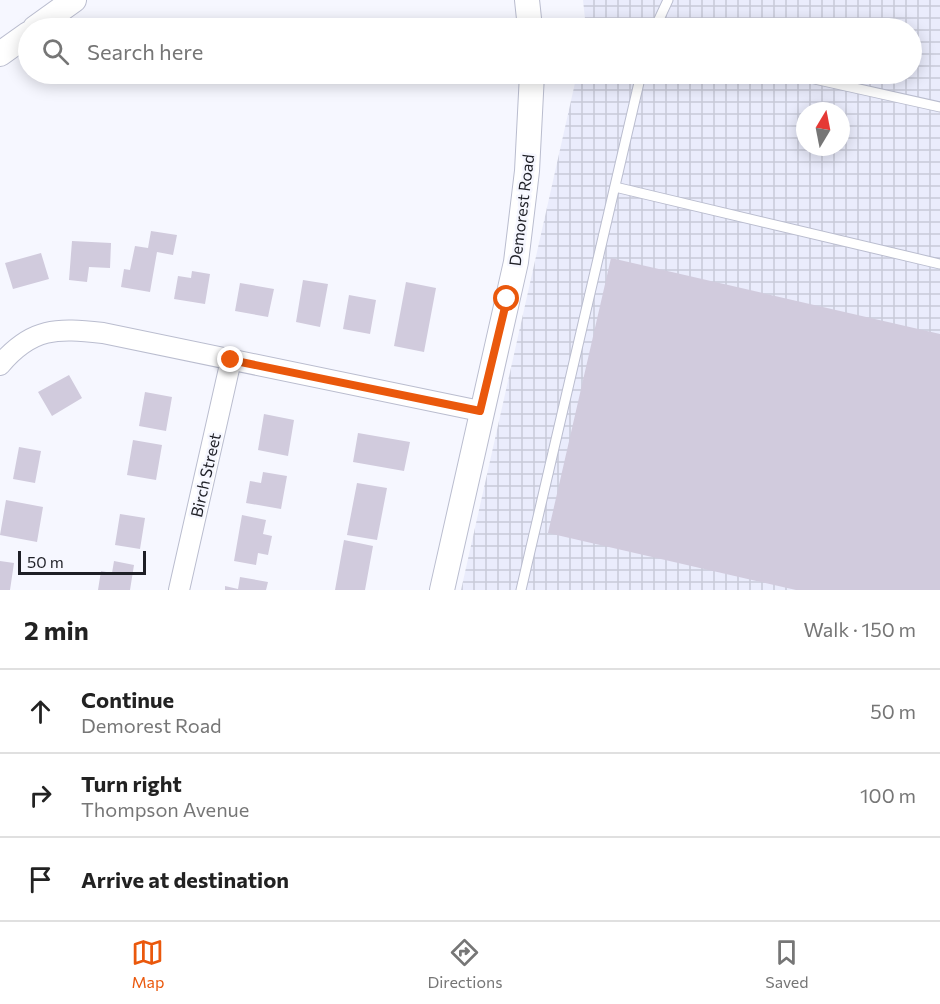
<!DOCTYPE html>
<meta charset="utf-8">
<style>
:root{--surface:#fff;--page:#f6f6f6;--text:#222;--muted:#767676;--line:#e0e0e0;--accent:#ea580c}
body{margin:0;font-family:Commissioner,sans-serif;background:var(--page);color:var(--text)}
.compass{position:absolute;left:796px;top:102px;width:54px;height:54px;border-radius:50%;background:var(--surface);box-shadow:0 3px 15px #0003;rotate:10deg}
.scale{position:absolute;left:18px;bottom:15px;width:128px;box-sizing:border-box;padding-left:6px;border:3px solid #1e1f26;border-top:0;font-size:16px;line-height:21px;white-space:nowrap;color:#1e1f26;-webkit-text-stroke:4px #f6f7ff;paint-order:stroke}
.stop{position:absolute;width:18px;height:18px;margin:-14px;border:4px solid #ea580c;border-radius:50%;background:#fff}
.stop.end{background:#ea580c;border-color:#fff;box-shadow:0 2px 6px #0008}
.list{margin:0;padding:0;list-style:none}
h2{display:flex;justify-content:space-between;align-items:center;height:78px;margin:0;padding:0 24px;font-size:26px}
h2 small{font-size:20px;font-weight:400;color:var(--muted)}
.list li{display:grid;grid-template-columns:39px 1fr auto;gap:18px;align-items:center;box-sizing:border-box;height:84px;padding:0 24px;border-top:2px solid var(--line)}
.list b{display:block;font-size:22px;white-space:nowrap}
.list p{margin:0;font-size:20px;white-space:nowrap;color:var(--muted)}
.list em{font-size:20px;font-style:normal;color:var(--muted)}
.icon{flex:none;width:33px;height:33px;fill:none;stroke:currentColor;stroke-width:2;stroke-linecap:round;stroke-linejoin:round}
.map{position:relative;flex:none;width:940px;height:590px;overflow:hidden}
.search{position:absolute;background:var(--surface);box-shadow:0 3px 15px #0003;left:18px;right:18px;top:18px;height:66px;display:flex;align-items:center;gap:15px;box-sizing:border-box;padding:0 21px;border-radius:33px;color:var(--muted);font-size:22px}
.sheet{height:330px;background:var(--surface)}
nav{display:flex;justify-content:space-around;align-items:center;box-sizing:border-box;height:84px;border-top:2px solid var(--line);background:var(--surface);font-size:16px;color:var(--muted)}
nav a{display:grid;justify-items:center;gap:3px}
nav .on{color:var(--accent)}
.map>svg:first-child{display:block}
.industrial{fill:url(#industrial-grid);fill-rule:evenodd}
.building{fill:#d1cbdd}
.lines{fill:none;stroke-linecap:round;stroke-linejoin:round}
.service-casing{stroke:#babdcf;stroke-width:11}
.minor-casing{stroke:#babdcf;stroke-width:22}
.tertiary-casing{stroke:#babdcf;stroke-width:26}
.service{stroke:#fff;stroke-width:9}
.minor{stroke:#fff;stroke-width:20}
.tertiary{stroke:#fff;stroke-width:24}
.route{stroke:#ea580c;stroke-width:8}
.labels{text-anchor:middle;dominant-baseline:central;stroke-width:5;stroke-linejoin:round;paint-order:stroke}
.street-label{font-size:16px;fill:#1e1f26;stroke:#f6f7ff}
</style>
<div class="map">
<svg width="940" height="590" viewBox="0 0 940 590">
<defs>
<pattern id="industrial-grid" width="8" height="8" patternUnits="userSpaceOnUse" patternTransform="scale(1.5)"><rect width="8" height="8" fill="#eaecfc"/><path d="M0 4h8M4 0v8" fill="none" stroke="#c8cad8"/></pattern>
</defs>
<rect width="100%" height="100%" fill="#f6f7ff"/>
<!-- industrial -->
<path class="industrial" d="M583,0H940V590H461L577,74H912V28H586ZM805,111H841V147H805Z"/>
<!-- building -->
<path class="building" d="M151,231L177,235L173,255L157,252L150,292L121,287L124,269L130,270L135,246L148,248Z
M72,241L111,243L110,268L89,267L87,282L69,280Z
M41,253L49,279L13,289L5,263Z
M611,258L940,334V590H796L548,533Z
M192,271L210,274L205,304L174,299L178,276L191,278Z
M303,280L328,284L320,327L296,322Z
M406,282L436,288L424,352L394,346Z
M240,283L274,289L268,317L235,311Z
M349,295L376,300L370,334L343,329Z
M69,375L82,398L52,416L38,392Z
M145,392L172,397L166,431L139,426Z
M264,414L294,420L288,456L258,450Z
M358,433L410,442L404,471L353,462Z
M133,440L162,445L156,480L127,475Z
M19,447L41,451L35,483L13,479Z
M263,472L287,476L281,509L246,503L250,481L261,483Z
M357,483L387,488L377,540L347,535Z
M6,500L43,507L37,542L0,535Z
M120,514L145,518L140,549L115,545Z
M242,515L266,520L263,534L272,536L268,555L258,553L256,565L234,561Z
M344,540L373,546L365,590H335Z
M0,561L14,563L10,590H0Z
M114,561L134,565L130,590H98L101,571L112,573Z
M240,577L268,582L266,590H225V586L238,589Z"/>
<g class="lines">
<defs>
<path id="service" d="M655,28L668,0
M792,74L940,107
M615,187L940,264
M521,590L641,74"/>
<path id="minor" d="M0,365C32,327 57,328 103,333L480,411
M179,590L231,360"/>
<path id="tertiary" d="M527,0L530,28
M35,28L74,0
M0,54L28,34
M442,590L516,262L527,171L532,74"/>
</defs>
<!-- service casing -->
<use href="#service" class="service-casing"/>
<!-- minor casing -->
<use href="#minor" class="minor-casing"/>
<!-- tertiary casing -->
<use href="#tertiary" class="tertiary-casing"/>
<!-- service -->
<use href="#service" class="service"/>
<!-- minor -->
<use href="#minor" class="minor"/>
<!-- tertiary -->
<use href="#tertiary" class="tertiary"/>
</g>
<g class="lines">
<!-- route -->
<path class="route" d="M231,360L480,411L507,299"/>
</g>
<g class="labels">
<!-- street labels -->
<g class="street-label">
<text transform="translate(521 210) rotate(-83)">Demorest Road</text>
<text transform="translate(205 475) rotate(-77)">Birch Street</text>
</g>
</g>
</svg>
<svg class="compass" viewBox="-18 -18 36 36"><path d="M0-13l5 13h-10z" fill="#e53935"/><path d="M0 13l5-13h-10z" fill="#767676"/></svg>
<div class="scale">50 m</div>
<div class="stop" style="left:507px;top:299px"></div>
<div class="stop end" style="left:231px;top:360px"></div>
<div class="search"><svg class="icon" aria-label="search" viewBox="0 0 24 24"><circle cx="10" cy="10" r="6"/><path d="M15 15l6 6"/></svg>Search here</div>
</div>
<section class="sheet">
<h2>2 min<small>Walk · 150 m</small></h2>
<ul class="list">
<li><svg class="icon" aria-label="ahead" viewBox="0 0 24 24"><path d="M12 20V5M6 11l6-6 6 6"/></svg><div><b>Continue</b><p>Demorest Road</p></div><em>50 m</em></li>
<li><svg class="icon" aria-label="right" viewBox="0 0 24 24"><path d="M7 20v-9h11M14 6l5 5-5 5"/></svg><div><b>Turn right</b><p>Thompson Avenue</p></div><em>100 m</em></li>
<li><svg class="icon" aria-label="arrive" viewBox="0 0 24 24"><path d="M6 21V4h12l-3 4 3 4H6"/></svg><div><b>Arrive at destination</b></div></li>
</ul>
</section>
<nav>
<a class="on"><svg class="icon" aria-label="map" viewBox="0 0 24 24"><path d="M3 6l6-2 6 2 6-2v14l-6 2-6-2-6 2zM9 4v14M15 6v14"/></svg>Map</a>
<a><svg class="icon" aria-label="directions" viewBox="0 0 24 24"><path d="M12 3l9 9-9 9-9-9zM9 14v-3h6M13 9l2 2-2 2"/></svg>Directions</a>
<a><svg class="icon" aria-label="saved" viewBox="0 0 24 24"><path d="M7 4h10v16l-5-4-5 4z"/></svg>Saved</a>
</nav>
